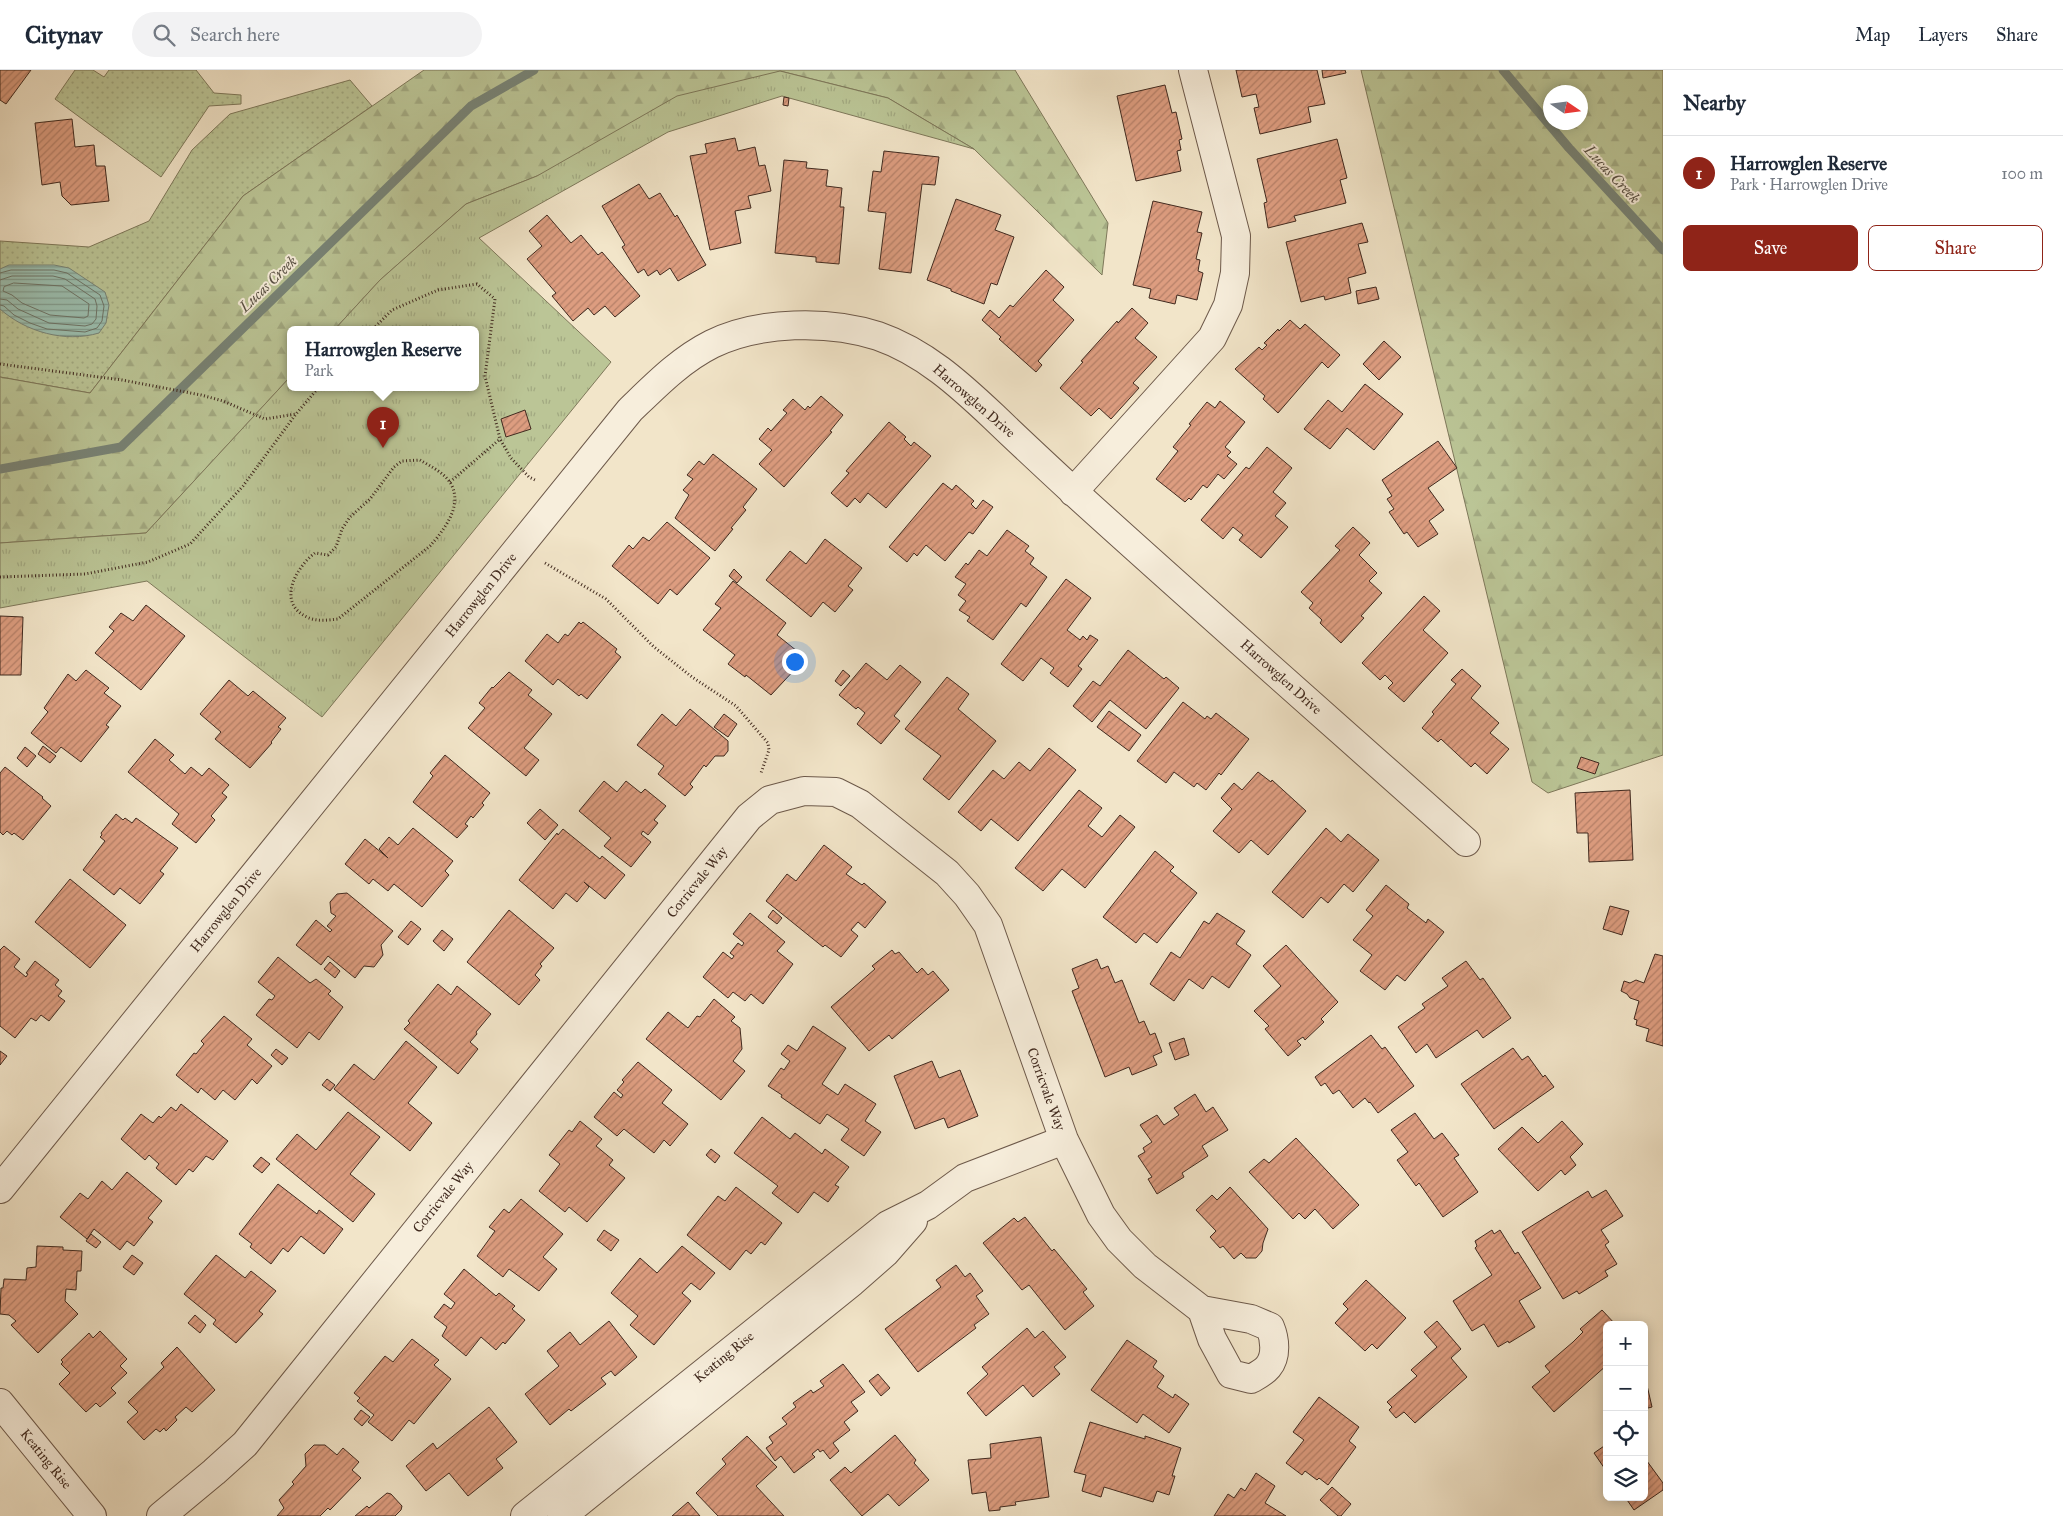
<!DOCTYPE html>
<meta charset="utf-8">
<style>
:root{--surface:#fff;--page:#f2f2f3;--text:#1f2937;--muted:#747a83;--line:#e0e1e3;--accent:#8f2418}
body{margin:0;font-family:"IM FELL Great Primer",serif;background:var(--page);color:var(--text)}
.controls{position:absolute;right:15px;bottom:15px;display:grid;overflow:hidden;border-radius:8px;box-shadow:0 2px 12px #0003}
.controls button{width:45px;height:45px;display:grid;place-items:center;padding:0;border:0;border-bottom:1px solid var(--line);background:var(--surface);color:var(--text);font:25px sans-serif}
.compass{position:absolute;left:1543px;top:15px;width:45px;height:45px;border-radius:50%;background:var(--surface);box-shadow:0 2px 12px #0003;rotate:103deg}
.you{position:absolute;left:794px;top:591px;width:18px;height:18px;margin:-12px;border:4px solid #fff;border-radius:50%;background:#1a73e8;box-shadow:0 0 0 8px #1a73e833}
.badge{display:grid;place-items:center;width:32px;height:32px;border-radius:50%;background:var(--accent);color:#fff;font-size:16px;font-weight:700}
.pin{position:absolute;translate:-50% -41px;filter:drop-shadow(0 1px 2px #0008)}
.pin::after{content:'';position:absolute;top:26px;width:18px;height:15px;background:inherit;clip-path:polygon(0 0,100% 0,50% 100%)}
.popup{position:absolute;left:287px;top:256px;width:192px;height:65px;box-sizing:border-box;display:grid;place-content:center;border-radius:8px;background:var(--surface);filter:drop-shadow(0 1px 4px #0005);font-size:16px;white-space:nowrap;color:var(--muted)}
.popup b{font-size:19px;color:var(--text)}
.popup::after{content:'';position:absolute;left:50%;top:100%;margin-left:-10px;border:10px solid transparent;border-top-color:var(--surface)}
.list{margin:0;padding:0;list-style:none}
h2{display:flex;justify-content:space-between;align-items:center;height:65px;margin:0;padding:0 20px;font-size:21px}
h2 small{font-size:16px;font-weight:400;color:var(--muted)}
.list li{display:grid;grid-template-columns:32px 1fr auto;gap:15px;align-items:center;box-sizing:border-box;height:75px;padding:0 20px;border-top:1px solid var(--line)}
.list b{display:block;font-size:19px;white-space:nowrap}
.list p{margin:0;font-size:16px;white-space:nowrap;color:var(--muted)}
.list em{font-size:16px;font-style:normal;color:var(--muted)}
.actions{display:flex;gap:10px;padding:15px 20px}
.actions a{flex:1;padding:11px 0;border:1px solid var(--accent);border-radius:8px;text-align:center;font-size:18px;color:var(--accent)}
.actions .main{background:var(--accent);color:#fff}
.icon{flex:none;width:28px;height:28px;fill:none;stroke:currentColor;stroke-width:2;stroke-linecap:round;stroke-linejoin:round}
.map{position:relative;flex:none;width:1663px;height:1446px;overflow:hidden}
header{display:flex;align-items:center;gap:30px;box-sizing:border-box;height:70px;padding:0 25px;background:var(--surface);border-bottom:1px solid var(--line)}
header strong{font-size:24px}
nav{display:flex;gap:28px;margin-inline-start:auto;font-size:18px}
.search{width:350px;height:45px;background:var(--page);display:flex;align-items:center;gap:12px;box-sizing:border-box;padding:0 18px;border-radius:28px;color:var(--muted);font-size:19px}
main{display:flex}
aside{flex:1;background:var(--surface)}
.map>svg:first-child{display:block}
.grass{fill:url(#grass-dots);stroke:#7e785a}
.forest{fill:url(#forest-firs);stroke:#7e785a;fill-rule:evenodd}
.park{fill:url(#park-tufts);stroke:#7e785a}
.water{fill:url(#water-rules);stroke:#788477}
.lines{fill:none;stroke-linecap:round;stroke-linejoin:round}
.shore{stroke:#6e7568;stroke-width:1}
.stream{stroke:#788477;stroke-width:9}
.building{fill:url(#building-hatch);stroke:#412a1f}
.minor-casing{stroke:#6d594a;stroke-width:30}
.path{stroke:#412a1f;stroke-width:3;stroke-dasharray:1 2.5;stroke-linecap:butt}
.minor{stroke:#f7eedc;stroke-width:28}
.labels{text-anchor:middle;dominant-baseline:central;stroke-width:4;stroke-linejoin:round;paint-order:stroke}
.street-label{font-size:14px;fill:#412a1f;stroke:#f7eedc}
.water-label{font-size:15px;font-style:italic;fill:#585044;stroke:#f7eedc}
</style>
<header>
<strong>Citynav</strong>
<div class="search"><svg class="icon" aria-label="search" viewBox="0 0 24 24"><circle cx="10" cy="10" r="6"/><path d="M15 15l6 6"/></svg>Search here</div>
<nav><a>Map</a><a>Layers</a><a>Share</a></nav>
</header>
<main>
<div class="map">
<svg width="1663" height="1446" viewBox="0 0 1663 1446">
<defs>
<pattern id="grass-dots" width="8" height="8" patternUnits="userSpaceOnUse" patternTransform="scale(1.25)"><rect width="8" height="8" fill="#bbc596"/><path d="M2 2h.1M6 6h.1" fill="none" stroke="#a2a981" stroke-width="1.8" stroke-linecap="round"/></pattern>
<pattern id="forest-firs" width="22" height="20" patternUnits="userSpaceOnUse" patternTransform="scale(1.25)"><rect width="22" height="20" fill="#bbc596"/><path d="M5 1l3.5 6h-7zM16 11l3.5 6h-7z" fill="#a2a981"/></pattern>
<pattern id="park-tufts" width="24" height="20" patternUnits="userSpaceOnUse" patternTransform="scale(1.25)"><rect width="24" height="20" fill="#bbc596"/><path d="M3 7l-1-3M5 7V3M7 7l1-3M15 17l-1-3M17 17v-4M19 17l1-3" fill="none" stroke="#a2a981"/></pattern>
<pattern id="water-rules" width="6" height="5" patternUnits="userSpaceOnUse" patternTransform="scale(1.25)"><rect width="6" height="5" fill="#9cc0b1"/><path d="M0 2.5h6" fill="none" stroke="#819c8f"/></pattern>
<pattern id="building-hatch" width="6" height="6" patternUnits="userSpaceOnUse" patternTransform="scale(1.25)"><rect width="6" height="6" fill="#dd9d80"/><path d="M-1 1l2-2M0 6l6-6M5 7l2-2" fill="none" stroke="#b58068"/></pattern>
</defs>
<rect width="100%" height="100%" fill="#f2e5c9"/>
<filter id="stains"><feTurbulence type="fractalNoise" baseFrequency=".004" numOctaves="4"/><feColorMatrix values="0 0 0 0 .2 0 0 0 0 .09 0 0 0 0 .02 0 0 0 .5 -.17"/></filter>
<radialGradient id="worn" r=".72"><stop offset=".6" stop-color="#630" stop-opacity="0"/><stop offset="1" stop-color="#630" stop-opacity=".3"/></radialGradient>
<!-- grass -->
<path class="grass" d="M75,0H93L104,7L109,0H196L214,23L241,25V34L209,36L161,107L55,29Z
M350,10L372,36L243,126L90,323L0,307V171L89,177L149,151L192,80L230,44Z"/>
<!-- forest -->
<path class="forest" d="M424,0H1015L1108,153L1102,205L974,79L888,28L780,1L537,106L466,134L380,210L335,259H290V307L146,463L0,473V307L90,323L243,126Z
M1361,0H1663V685L1548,723L1532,712ZM1550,22H1580V52H1550Z"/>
<!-- park -->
<path class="park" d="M780,1L888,28L974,79L782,26L668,62L479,168L611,292L322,647L147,511L0,538V473L146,463L290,307V317H476V259H335L380,210L466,134L537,106L677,26Z"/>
<!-- water -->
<path class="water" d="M9,195H54L69,198L105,222L109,235L106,253L99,263C65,273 26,262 0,239V199Z"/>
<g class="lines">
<!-- shore -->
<path class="shore" d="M0,203L11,200H54L67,203L100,225L104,236L102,251L97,258L85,262L47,259L30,253L14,245L4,236L0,235
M0,210L12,206H53L65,209L95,229L97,236L96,249L92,254L85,256L49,253L18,239L7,230L0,229
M14,213L62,216L89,234L88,246L84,248L50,245L22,233L12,225L3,221L4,217Z"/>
<!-- stream -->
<path class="stream" d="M1503,0L1569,78L1663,180
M0,399L121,377L471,36L534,0"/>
</g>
<!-- building -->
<path class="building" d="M0,0H31L6,34L0,30Z
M1236,0H1317L1325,34L1308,37L1311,52L1260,64L1254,38L1259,37L1256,24L1242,27Z
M1322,0H1345L1346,3L1323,8Z
M1165,15L1172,43L1176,42L1182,69L1179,70L1181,80L1177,81L1181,101L1136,111L1117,26Z
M784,27L789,28L788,36L783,35Z
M72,49L75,77L94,75L96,96H105L109,131L71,135L62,126L60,112L42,115L35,53Z
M735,68L738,81L755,77L759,96L765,95L771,121L748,126L751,138L735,141L741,173L710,180L690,86L707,83L705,74Z
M1337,69L1347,108L1340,110L1346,133L1294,146L1296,151L1268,158L1264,133L1267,132L1257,89Z
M884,81L939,87L935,115L922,114L911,203L879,199L886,143L868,141L873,101L881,102Z
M784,90L807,92L806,98L828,100L826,116L842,118L840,137H844L839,194L816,192V187L775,183Z
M639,114L649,129L660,123L675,147L677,145L706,195L678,211L670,198L660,205L657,200L648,206L644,199L638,203L622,177L625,175L602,136Z
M956,129L1001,145L995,160L1014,167L997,215L991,213L984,234L951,221V219L927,210Z
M1153,131L1202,142L1197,162L1202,163L1196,189L1200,190L1198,201L1203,203L1197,230L1177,225L1175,234L1149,228L1151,219L1133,215Z
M547,145L571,173L581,165L598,185L602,182L640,226L615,247L605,236L594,245L588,238L573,251L552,226L556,223L527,189L542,176L529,161Z
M1362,153L1368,172L1358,174L1366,203L1348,208L1351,223L1325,230L1324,226L1301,232L1286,172Z
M1046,200L1064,217L1053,230L1074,250L1038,291L1042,295L1036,302L999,269L1001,267L982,250L990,240L999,248L1010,235L1013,237Z
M1376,217L1379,229L1358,234L1356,221Z
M1132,238L1148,253L1135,268L1157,287L1133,313L1139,318L1111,349L1099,338L1091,346L1060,318L1083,292L1081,291L1117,251L1118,253Z
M1290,250L1300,259L1305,254L1340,285L1328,298L1322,292L1278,343L1263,329L1265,326L1235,299L1259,277L1262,280L1267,275L1264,273L1278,259L1279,261Z
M1384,271L1401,287L1379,310L1363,294Z
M1365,314L1403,344L1374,380L1347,358L1330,379L1304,359L1328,330L1342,342Z
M821,326L843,345L830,361L832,362L784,417L759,394L772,380L759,369L768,358L771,361L787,343L783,340L793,329L805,340L808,336L810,338Z
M1220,331L1245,352L1225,377L1231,382L1227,386L1237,394L1224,409L1218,404L1207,418L1203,415L1191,430L1189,428L1185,432L1156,409L1178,381L1173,377L1191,355L1189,354L1207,332L1215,338Z
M525,340L531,359L506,367L501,349Z
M889,352L906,367L904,369L911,376L914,372L931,386L886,438L868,423L860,433L855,428L847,437L831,423L849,403L846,401Z
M1438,371L1457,398L1428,418L1444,440L1429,451L1438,464L1418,477L1407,462L1404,464L1389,442L1394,439L1387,429L1392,426L1382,410Z
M1267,377L1292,398L1273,422L1286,433L1275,446L1288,457L1261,488L1239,470L1243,465L1233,457L1223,469L1201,450L1246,397L1249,399Z
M713,384L757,419L743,437L746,440L731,458L733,459L715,481L675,448L689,425L683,420L693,409L687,405L699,391L704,395Z
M943,413L952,420L956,415L974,431L971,434L976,439L983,430L993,437L973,464L969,462L945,491L926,475L917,486L914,483L907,492L889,477Z
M667,452L710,488L677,525L670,519L658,534L612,496L629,475L633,479L643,467L649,471Z
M1353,457L1370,473L1359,485L1377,503L1369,511L1382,523L1361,546L1364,548L1341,573L1320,553L1322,550L1309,538L1313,533L1301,522L1340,480L1335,476Z
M1007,460L1029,476L1025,481L1034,488L1030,494L1047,507L1026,537L1021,533L993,570L967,551L970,547L959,540L966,531L958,525L966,514L955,507L966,493L968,495L979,480L987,486Z
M825,469L862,498L848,516L853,520L835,542L823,532L811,547L766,510L790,481L806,494Z
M734,499L742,507L737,513L729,506Z
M1066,509L1091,528L1067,560L1080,570L1083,566L1087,570L1090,565L1098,570L1078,596L1082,599L1068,617L1050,603L1054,598L1041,588L1023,611L1001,594Z
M733,511L786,553L777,565L797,581L790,590L798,596L771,625L746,605L745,607L728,594L735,585L703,560L721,538L715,534Z
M1424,526L1440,541L1423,560L1448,583L1404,632L1388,618L1393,613L1385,605L1380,610L1362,593Z
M146,535L185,566L141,620L95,583L114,561L109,557L121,543L133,551Z
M0,546L23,547L21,605H0Z
M579,552L581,554L583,552L617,579L615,582L621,587L587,629L581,624L579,626L558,609L553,615L525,591L547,564L558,573L565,564L568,566Z
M1128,580L1164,609L1166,607L1179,618L1146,659L1110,630L1092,652L1073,636L1093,611L1100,616Z
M866,593L887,610L900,595L921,612L894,646L900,651L881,674L857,654L865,643L858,637L856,639L839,625Z
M1462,599L1481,616L1471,628L1499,653L1490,663L1509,679L1487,704L1475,693L1471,697L1441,669L1438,672L1422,658L1434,644L1432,642L1456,614L1451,610Z
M86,600L109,618L104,623L121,636L106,655L109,657L81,692L61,677L56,683L31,663L48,642L44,638L68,604L76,611Z
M843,600L850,606L841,616L835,611Z
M509,602L532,620L528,625L552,644L524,678L539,690L526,706L468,658L485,638L479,633L492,617L493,618Z
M947,607L969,624L958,639L996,671L949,730L923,709L941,686L905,659Z
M229,610L248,626L253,621L286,648L278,657L281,659L271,672L272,673L250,698L215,669L221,662L200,644Z
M1183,632L1205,649L1207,646L1211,649L1216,643L1249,669L1221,705L1219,703L1206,720L1197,713L1194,717L1174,702L1166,713L1137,691Z
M690,639L728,671V681L724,686H715L706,697L704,695L690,714L693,717L685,726L658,704L664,696L637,675L662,644L676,656Z
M1109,641L1141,665L1129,681L1097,657Z
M724,644L737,654L728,667L714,657Z
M155,669L174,685L169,690L185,704L191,697L202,706L209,698L229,715L222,723L227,727L211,746L215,750L196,773L172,754L179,744L128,702Z
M43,676L56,686L50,693L38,684Z
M25,677L36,686L27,697L17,688Z
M1049,678L1076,700L1018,771L991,749L981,761L958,742L993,700L1004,709L1019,692L1030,701Z
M445,685L490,723L482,733L484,735L473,748L471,746L465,754L468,756L457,768L413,732L433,706L430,703Z
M1581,687L1599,693L1595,704L1577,698Z
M5,697L43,727L42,728L51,736L23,770L14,763L12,765L7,761L3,765L0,762V703Z
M1258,702L1271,712L1272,710L1306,741L1268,785L1251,770L1239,783L1213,761L1232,739L1221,728L1234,713L1242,720Z
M604,711L617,722L626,711L641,723L645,719L666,736L654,750L658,753L648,765L643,761L641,764L651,772L631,797L604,776L611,768L579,741Z
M1079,720L1102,738L1088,756L1102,767L1120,745L1135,757L1085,818L1062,799L1043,821L1015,798Z
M1630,720L1633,790L1589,792L1588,763H1577L1575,723Z
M540,739L558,755L545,770L527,753Z
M116,744L123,750L125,748L132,753L136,748L178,778L160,801L164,804L140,834L120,818L114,825L83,800L105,771L100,767L102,765L101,763Z
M413,758L453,791L445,801L449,805L422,837L394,814L388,821L373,809L369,814L345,794L365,769L388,788L379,779L389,767L398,775Z
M1326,758L1341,772L1348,764L1379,790L1353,822L1344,814L1328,833L1321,827L1303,848L1272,822Z
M563,759L600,789L602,786L625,805L605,829L584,812L589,817L577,832L566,823L553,839L519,810L557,763L558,765Z
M824,775L852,797L846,804L862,815L864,813L886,832L865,858L858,852L851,860L858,866L841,887L825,875L823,877L766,831L787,804L796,811Z
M1155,781L1174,797L1170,801L1197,823L1157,873L1144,863L1136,873L1103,847Z
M70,809L126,855L90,898L35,852Z
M1386,815L1409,834L1407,838L1426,853L1428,849L1444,862L1405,911L1397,905L1385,920L1360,901L1372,885L1353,870L1373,846L1366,840Z
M347,823L393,861L381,875L383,885L374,897L364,896L355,908L328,886L321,895L296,875L316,850L330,862L332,860L327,856L336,846L331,843L330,832L337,824Z
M1610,836L1629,841L1622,865L1603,859Z
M509,840L554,878L540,894L542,896L535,905L540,910L519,935L467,892Z
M773,840L782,848L777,854L768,847Z
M750,843L785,872L777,881L793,894L763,934L751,924L745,931L733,922L728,928L703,907L723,882L732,889L734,886L730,883L738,873L742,876L744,873L733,864Z
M1217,843L1245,861L1236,874L1251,885L1229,918L1212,906L1203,919L1189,909L1174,931L1150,914L1171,882L1180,888L1204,851L1209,854Z
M411,851L421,859L408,875L398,867Z
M442,860L453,869L444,881L433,871Z
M1286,875L1338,932L1321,949L1324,952L1305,970L1303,967L1297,971L1301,975L1288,986L1265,959L1269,956L1254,941L1281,916L1263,896Z
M4,876L20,889L14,897L26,907L28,904L26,903L35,891L59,910L55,915L62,921L58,926L65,931L49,951L41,945L36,951L31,948L15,968L0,956V880Z
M892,880L895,884L899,882L917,903L922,898L928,905L933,901L949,920L892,969L889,965L869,981L831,937L875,899L872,896Z
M1655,884L1663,886V976L1646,971L1649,959L1636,955L1637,950L1634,949L1639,931L1630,928L1627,924L1621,921L1624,911L1630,913L1636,910L1644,913Z
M278,887L310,913L316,909L331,921L328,924L343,937L319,970L309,962L297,978L256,945L269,929L272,930L275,926L258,912Z
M1097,889L1101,899L1108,896L1115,913L1122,910L1139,953L1144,951L1150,965L1155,963L1162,982L1153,986L1157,995L1132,1005L1129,997L1105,1007L1072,921L1079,918L1072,899Z
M1466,891L1480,910L1483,908L1511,948L1483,968L1477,960L1436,988L1427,974L1416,983L1398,957L1425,938L1422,934L1448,916L1442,908Z
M330,892L340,901L335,908L324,899Z
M438,914L451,925L457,916L491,944L476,962L477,964L470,972L478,979L458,1004L404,959L410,953L408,951Z
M714,929L735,947L731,951L740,958L742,979L733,991L745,1001L721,1030L646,969L668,942L688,958L697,946L700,947Z
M224,946L252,969L247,975L272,996L257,1014L252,1009L235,1030L223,1020L215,1030L201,1018L198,1023L176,1005L194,983L196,984L204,974L201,971Z
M813,956L846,978L822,1014L838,1025L845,1014L876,1034L865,1051L881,1062L864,1086L841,1070L849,1059L827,1044L820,1054L781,1027L782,1025L768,1016L781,998L784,1000L790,991L781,984L788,975L797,981Z
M1371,965L1382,979L1385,977L1414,1016L1378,1043L1370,1032L1369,1033L1365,1028L1353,1038L1339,1020L1333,1024L1325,1013L1321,1016L1315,1007Z
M1184,968L1189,985L1175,990L1169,973Z
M406,971L437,997L408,1033L432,1053L410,1081L334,1019L354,994L374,1010Z
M1513,978L1522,990L1528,986L1543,1007L1545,1005L1554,1017L1494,1059L1461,1014Z
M276,979L288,988L282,995L271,985Z
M0,981L7,986L0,995Z
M932,991L939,1008L960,1000L978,1046L948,1058L944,1048L915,1059L894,1006Z
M638,992L672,1020L662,1033L688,1054L670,1076L664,1070L654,1083L624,1059L617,1066L594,1047L614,1022L621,1028L623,1025L617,1020L624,1012L622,1010Z
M327,1009L335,1015L330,1021L322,1015Z
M1195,1024L1206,1042L1213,1037L1228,1060L1202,1076L1208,1086L1182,1103L1184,1107L1157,1124L1148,1109L1152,1107L1138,1086L1145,1082L1143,1078L1152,1072L1140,1055L1157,1045L1164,1055L1179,1045L1174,1038Z
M181,1034L228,1071L213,1090L206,1086L193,1102L189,1099L176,1115L156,1098L159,1094L149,1085L145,1090L121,1069L141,1044L153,1053L159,1046L161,1048L171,1037L176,1041Z
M348,1042L380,1067L350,1104L375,1124L353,1152L276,1089L297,1064L316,1080Z
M1415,1043L1434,1069L1442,1063L1459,1085L1454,1088L1478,1122L1443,1147L1419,1113L1416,1116L1397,1090L1408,1082L1391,1060Z
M762,1047L790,1069L795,1063L822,1084L825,1079L849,1097L835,1115L839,1117L828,1132L814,1122L798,1143L772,1123L778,1116L734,1083Z
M580,1051L602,1069L596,1076L613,1090L609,1095L625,1108L587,1152L569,1137L565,1142L539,1121L560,1094L549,1085L569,1060L572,1062Z
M1562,1051L1583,1074L1570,1087L1576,1095L1565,1105L1561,1100L1538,1121L1498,1079L1522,1057L1538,1073Z
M1296,1068L1359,1135L1333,1159L1315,1139L1305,1149L1299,1143L1293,1149L1249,1102L1264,1089L1269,1093Z
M711,1079L720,1086L715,1093L706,1085Z
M261,1087L270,1094L262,1103L253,1096Z
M127,1102L162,1131L148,1148L153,1152L134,1176L127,1171L120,1180L94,1159L87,1169L60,1147L80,1123L88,1129L102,1111L112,1120Z
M278,1114L317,1144L319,1140L343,1159L324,1184L301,1166L288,1182L283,1178L271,1194L250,1177L252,1174L239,1164Z
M736,1117L782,1153L765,1175L761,1172L751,1184L746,1180L730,1200L687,1165L718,1126L725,1131Z
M1230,1117L1268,1159L1263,1173L1262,1181L1256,1188H1246L1241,1183L1234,1189L1223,1176L1220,1178L1210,1167L1216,1161L1196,1140L1212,1125L1217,1130Z
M1606,1120L1623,1146L1601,1160L1609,1172L1605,1175L1617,1194L1605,1201L1608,1206L1579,1224L1577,1221L1563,1229L1522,1162L1588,1121L1592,1128Z
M521,1129L563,1164L543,1187L557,1199L539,1221L509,1199L503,1207L477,1186L495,1161L489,1157L504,1139L509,1143Z
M1025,1147L1052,1181L1054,1179L1087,1219L1083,1222L1094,1236L1065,1260L1029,1215L1022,1220L983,1173L1014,1148L1018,1152Z
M604,1160L619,1170L611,1181L597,1170Z
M1492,1160L1494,1164L1500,1160L1515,1184L1518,1182L1541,1218L1519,1231L1535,1257L1509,1273L1508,1271L1498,1277L1484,1254L1472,1261L1453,1231L1492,1205L1475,1178L1477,1176L1475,1171Z
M91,1164L101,1172L96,1178L86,1171Z
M37,1176L63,1177V1180L82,1181L81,1201H77L76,1220L66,1219L65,1231L78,1244L38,1283L11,1255L16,1251L9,1245L0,1244L1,1218H3L4,1209L26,1210L27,1198L36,1197Z
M682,1176L715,1203L700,1220L691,1213L682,1223L691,1231L654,1275L630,1255L638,1246L611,1223L640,1188L657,1203Z
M132,1185L143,1193L134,1205L123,1197Z
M216,1185L245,1208L251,1201L276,1221L259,1241L263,1244L236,1273L213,1254L216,1250L184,1224Z
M956,1195L965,1207L970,1203L983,1221L976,1226L989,1244L974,1255L976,1258L918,1302L885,1259L941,1217L936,1210Z
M464,1199L496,1226L499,1223L515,1236L512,1239L525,1250L505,1274L503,1272L496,1280L481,1267L466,1286L442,1266L447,1257L434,1247L444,1234L451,1239L455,1233L444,1224Z
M1366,1210L1406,1248L1377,1279L1372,1274L1365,1281L1335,1253L1348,1239L1343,1234Z
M1602,1240L1616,1255H1607V1295L1554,1342L1532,1317L1550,1302L1545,1296L1573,1272L1583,1262L1580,1259Z
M195,1245L206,1255L200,1263L188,1253Z
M609,1251L637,1287L615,1306L611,1301L601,1308L606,1314L571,1341L569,1339L550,1355L525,1324L559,1296L547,1281L570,1262L580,1275Z
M1437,1251L1461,1279L1451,1288L1467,1307L1415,1353L1404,1342L1396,1348L1389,1340L1392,1337L1387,1332L1417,1306L1411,1300L1437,1277L1424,1262Z
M1027,1258L1035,1268L1043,1261L1066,1287L1054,1297L1060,1304L1033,1327L1023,1315L986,1346L967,1323L988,1304L982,1297Z
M100,1261L127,1289L120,1296L127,1303L111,1318L116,1323L100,1337L96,1333L86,1342L59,1314L70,1303L61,1294L63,1292L61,1290L89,1263L93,1268Z
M412,1269L439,1290L434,1295L451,1309L414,1354L409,1350L392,1371L368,1352L374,1345L357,1331L360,1328L354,1323L385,1286L393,1292Z
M1127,1270L1157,1291L1153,1297L1164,1306L1157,1317L1173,1328L1175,1324L1189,1334L1169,1363L1143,1344L1137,1353L1091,1320Z
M177,1277L215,1320L192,1342L186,1337L175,1347L177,1350L166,1361L164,1358L160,1362L156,1359L144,1370L127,1352L138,1342L128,1332L164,1297L161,1293Z
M843,1294L865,1322L851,1332L858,1341L844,1352L850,1360L833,1373L839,1381L830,1389L823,1380L820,1382L818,1379L812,1384L815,1387L794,1403L781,1386L775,1391L766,1378L773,1373L769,1367L787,1354L782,1348L796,1337L793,1333L811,1320L813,1323L824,1316L820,1311Z
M878,1304L890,1318L881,1326L869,1311Z
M1644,1311H1646L1652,1337L1644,1339Z
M1319,1327L1359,1357L1349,1371L1356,1377L1328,1415L1319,1408L1317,1410L1305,1401L1302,1405L1286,1393L1304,1370L1293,1362Z
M489,1337L517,1372L496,1389L503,1398L468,1426L449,1403L426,1421L406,1396L433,1373L437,1379Z
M361,1340L370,1347L362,1356L354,1349Z
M1090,1352L1145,1369V1366L1181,1378L1172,1406H1175L1169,1425L1157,1421L1153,1432L1104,1417L1101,1427L1082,1421L1086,1405L1074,1402Z
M895,1365L916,1390L914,1393L929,1410L899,1436L888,1424L862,1446L830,1410L845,1397L851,1403Z
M747,1366L777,1397L756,1416L784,1446H718L696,1423L726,1394L722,1389Z
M1041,1367L1049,1427L1015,1432L1016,1435L1000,1437V1440L989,1441L986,1422L972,1424L968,1390L991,1388L990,1374Z
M1607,1374V1402L1594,1383Z
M314,1375H325L337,1385L343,1378L359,1392L352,1400L361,1408L330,1440L328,1438L320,1446H277L284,1438L279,1430L294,1414L292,1412L306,1396L305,1384Z
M1644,1387L1663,1413V1420L1634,1440L1625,1427H1644Z
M1256,1403L1275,1416L1265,1433L1286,1446H1214L1228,1424L1234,1428L1241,1418L1245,1421Z
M1332,1417L1351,1434L1341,1446H1338L1320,1430Z
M387,1423L391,1424L402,1436L401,1440L395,1446H355L367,1436L369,1438Z
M688,1432L700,1446H672Z"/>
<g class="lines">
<defs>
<path id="minor" d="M1073,422L1212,268L1228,235L1235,203L1236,166L1193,0
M0,1119L630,340C655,316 680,290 712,274C759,251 829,250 878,266C924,282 959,314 994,347C1021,373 1048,398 1075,423C1204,540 1336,656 1466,772
M0,1333L92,1446
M161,1446L214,1402L245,1374L749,747L770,730L804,721L836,722L860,734L947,803L967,825L988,855L1064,1070L1101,1145L1119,1170L1145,1196L1202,1240L1251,1249L1270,1257C1275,1269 1277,1286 1268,1297C1264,1302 1256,1306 1251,1309L1231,1304L1212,1269L1202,1240
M525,1446L888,1155L928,1135L965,1108L1064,1070
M562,1446L852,1212L885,1183L913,1151"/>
</defs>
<!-- minor casing -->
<use href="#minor" class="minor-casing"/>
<!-- path -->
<path class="path" d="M373,259L392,240L438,220L477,214L495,229L485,306L500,369L511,388L529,407L535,410
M0,294L122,310L201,325L223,331L265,349L296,344
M420,390C430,396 445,403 451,414C463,436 444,460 430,476L338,549C328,550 317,552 307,547C276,533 296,497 315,483L328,485L336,477L342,459L350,447L370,429L394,397L402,391Z
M450,412L500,369
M545,493L606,529L654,577L692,607L736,636L768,673L769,680L761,703
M0,507L85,504L148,492L190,474L243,416L296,344L319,317"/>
<!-- minor -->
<use href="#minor" class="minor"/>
</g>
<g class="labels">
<!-- street labels -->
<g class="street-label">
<text transform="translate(974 331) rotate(41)">Harrowglen Drive</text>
<text transform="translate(481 525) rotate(-51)">Harrowglen Drive</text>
<text transform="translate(1281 607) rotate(42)">Harrowglen Drive</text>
<text transform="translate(697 812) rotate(-51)">Corricvale Way</text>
<text transform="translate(226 840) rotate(-51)">Harrowglen Drive</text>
<text transform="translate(1046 1019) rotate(70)">Corricvale Way</text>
<text transform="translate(443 1127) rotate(-51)">Corricvale Way</text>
<text transform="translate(724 1287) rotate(-39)">Keating Rise</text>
<text transform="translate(46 1389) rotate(51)">Keating Rise</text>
</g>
<!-- water labels -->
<g class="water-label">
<text transform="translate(1612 104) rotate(47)">Lucas Creek</text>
<text transform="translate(268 214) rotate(-44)">Lucas Creek</text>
</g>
</g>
<rect width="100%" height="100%" filter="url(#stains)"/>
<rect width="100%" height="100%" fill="url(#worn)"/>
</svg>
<div class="controls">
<button>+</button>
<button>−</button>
<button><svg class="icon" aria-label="locate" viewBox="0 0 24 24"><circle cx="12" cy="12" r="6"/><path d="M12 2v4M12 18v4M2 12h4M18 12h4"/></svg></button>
<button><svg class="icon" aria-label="layers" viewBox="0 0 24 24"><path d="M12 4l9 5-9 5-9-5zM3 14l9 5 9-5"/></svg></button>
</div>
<svg class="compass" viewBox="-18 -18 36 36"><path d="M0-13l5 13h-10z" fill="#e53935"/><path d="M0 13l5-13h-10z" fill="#747a83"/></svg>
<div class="you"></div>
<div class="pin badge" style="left:383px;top:378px">1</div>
<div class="popup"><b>Harrowglen Reserve</b>Park</div>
</div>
<aside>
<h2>Nearby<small></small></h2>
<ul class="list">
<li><span class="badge">1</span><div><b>Harrowglen Reserve</b><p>Park · Harrowglen Drive</p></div><em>100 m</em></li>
</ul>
<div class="actions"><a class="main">Save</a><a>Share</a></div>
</aside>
</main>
